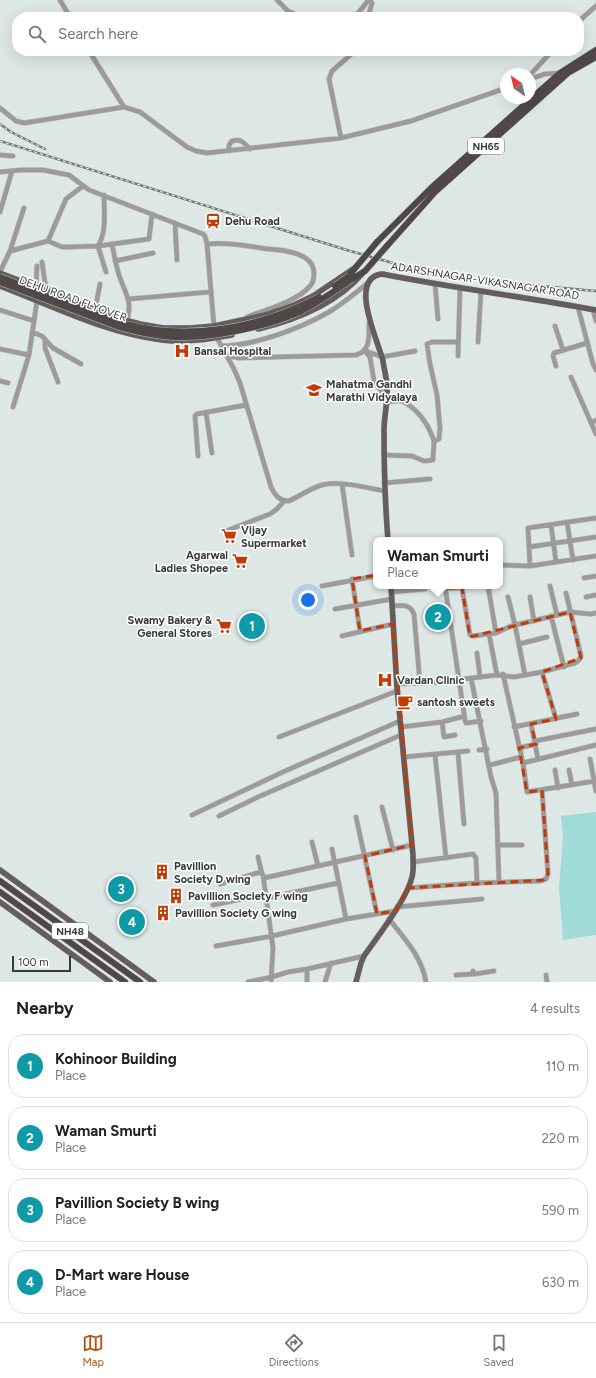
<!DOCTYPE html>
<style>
:root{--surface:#fff;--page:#f2f2f2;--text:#222;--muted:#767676;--line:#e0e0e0;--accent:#b45309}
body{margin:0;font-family:Figtree,sans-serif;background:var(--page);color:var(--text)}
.compass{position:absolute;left:500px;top:68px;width:36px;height:36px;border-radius:50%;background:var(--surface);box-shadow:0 4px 16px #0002;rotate:325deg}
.scale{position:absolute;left:12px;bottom:10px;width:59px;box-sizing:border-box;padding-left:4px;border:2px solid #373a3a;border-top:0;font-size:11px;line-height:14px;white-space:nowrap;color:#373a3a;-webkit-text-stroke:3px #fff;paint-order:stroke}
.you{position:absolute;left:308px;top:600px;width:14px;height:14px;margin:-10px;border:3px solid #fff;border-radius:50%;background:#1a73e8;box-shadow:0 0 0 6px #1a73e833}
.badge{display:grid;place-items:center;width:26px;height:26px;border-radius:50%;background:var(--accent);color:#fff;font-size:13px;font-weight:700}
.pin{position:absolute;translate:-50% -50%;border:2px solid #fff;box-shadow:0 1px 4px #0006}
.popup{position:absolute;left:373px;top:537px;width:130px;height:52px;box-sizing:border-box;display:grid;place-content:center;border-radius:8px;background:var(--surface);filter:drop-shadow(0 1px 3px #0005);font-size:13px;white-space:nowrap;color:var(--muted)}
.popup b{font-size:15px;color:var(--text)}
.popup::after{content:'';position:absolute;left:50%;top:100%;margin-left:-8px;border:8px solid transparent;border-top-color:var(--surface)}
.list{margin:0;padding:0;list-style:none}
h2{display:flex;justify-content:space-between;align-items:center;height:52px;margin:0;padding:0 16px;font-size:17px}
h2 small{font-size:13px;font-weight:400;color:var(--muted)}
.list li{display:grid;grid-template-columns:26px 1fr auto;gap:12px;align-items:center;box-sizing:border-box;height:64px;margin:0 8px 8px;padding:0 8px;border:1px solid var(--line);border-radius:16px}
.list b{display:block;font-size:15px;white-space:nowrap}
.list p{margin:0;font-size:13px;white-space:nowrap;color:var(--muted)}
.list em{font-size:13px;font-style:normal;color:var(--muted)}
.icon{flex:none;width:22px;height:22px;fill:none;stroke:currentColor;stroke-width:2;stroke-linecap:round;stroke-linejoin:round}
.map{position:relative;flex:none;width:596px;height:982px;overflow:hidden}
.search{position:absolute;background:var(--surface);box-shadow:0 4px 16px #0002;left:12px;right:12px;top:12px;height:44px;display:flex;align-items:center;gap:10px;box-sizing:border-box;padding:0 14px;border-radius:16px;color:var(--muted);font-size:15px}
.sheet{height:340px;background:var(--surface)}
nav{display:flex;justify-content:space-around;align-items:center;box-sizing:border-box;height:56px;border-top:1px solid var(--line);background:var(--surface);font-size:11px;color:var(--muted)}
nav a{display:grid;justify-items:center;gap:2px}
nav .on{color:var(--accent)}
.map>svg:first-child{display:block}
.green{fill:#a0dbd7}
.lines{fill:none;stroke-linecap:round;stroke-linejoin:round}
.minor-casing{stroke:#bcc4c4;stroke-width:5.5}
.major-casing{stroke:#bcc4c4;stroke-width:6}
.highway-casing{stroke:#bcc4c4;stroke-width:7}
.minor{stroke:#9e9a99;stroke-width:4.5}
.major{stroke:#645d5b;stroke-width:5.5}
.highway{stroke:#4f4846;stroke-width:6}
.rail-casing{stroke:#727777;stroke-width:2.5}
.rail{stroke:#fff;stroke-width:1;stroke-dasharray:3;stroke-linecap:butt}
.highway-bridge-casing{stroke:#bcc4c4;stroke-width:7;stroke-linecap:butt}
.highway-bridge{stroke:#4f4846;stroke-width:6}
.marked{fill:none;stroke:#c23b06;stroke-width:3;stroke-dasharray:8 5;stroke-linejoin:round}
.labels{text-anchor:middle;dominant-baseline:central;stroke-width:3;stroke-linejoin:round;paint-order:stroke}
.shield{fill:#fff;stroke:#737575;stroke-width:1}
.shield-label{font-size:10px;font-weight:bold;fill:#373a3a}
.poi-label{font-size:11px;font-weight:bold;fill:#373a3a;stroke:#fff;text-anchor:start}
.street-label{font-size:11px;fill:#373a3a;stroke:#fff}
</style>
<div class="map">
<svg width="596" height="982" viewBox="0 0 596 982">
<rect width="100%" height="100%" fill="#dde7e6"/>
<!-- green -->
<path class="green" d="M596,812V935L563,940L559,887L563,836L561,816Z"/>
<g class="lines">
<defs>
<path id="minor" d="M60,0L70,17
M277,0L288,11L302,17
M355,17L367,2L370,0L372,3L368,17
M579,21L596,6
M89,51L124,107
M530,75L552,51
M530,79L545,74L561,73
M0,108L16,121L24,123L124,107L140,112L187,147L196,151L207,153L341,138L411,121L506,88
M341,138L329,79L332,71L355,51
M229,151V145L232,141C241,138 244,143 250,149
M0,155L13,156
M0,172L20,170H43L69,175L89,190L203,234L205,236L207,244L214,326L217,338L234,369L240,383L271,487C275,495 279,501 289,501C300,496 311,488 322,485C337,480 369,488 384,491
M104,195C104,212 107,231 98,246L106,272
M0,212L12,171
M175,223L177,260
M48,241L62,247H69L98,246L149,239L152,214
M112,244C114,254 116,265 119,275C125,293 133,301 127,321
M207,244C228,242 248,246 268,249C280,250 293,251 304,257C311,261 314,267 314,274C314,278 313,283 310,286C298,301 265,310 247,317
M10,251L48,241L66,199L83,186
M115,261L153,253
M42,262L45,283L51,293
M0,272L10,251L24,208
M435,284L438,319
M36,287L37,266
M129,299L210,292
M578,307L593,364L596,370
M0,310L34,321
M95,310L100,284
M593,310L596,321
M555,326L563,350
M32,332L42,336L53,348L81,364
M45,339V348L58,382
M478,342L481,291
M222,346C256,345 299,329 329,312C343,304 355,293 368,283
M0,349L29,355
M365,351L370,357L374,381L386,398
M366,351L382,357L415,351
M227,355L239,358L356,355C371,351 369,336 369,323
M458,356L460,288
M556,366L553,356L554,353L587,343
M571,377L596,434
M0,381L8,383
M400,400C417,408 428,423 434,441
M386,402L415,399
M13,407L29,355L37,301
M206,412L212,453
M591,423L596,420
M384,455L412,456L424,461L433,460L434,441L439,439L440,428L437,395L430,364L427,344L432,342H458
M198,456L195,416L197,414L246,405
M384,483L430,479
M342,484L352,555
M567,522L573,560
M551,525L556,562
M226,531L270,514L277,509L284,501
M529,547L596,537
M500,565L530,566L596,556
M530,566L528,528L596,518
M584,578L596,576
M352,579L360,631
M322,586L376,576
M445,586L465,720L466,723L481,721
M488,586L496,633
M550,586L557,615
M445,588H462L470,635L473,636L496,633L511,626L570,612L591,614L596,613
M392,592L425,589
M508,597L515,625L525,675
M530,597L534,621
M586,597L596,595
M392,606C402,605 410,604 414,614L420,683
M335,609L392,599
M551,616L564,667
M489,634L497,675
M342,636L393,624
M519,644L547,637
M477,653L480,677
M542,672L556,719
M503,674L523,763L527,792L595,781
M471,678L491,777L496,793L499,882
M397,684L431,683L497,675L514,677L542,672L575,663L579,660L581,656L566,593
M442,722L444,737L455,735
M531,724L538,759
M401,727L442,722L461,717
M514,727L577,714
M279,737L397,691
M535,741L596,729
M519,748L536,744
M479,750L487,749
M458,753L464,824
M435,755L446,858
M404,757L468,751
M590,759L596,791
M523,763L596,745
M490,765L521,757
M555,770L558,788
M569,770L572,785
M382,807L393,850
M192,815L285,771L400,721
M219,816L258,797L401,735
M356,817L377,914
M312,842L318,866
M499,845H522
M332,849L346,919
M258,857L262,874
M413,862L473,854L476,858L477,883
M264,878L412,845
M220,884L257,873H261L263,875L273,948L271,982
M408,888L477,883L541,881L546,879L548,874L542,790
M267,898L338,883
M213,905L266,894
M397,907L482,899
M389,919C404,938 422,957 426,982
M216,946L272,936L346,919L395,911
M307,969V982
M474,974L494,971
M456,975L474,974L473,971
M546,975L547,982
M248,982L272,977L288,972L307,969L364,956
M325,982L331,963"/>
<path id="major" d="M0,273L117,318L140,324L163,328H191L214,326L265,315L294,305L313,296L353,269
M0,286C53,306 105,333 162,340C185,343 209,339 232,335
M258,329C296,320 336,304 362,274
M388,540C385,503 384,467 384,430C384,416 388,402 387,388C387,379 384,369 383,361C379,343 347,278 382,274C453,288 525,297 596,310
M0,870L154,982
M0,902L110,982
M356,982L361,963L364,956C378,936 407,899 412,877C414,870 413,862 413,855L397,688L391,586"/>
<path id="highway" d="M377,242L431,188L560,73L596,50
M386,247L435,192L568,73L596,57
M349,276L356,267
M352,279L365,271
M0,881L140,982
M0,892L125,982"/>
</defs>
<!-- minor casing -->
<use href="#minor" class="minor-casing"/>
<!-- major casing -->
<use href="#major" class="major-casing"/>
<!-- highway casing -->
<use href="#highway" class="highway-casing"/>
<!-- minor -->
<use href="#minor" class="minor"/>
<!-- major -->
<use href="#major" class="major"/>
<!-- highway -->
<use href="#highway" class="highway"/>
<defs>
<path id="rail" d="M0,124L11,132L45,149
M0,141L350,251L418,270L442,276L496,282L596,291"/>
</defs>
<!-- rail casing -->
<use href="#rail" class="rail-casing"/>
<!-- rail -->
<use href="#rail" class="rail"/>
<defs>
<path id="highway-bridge" d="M356,267L377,242
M365,271L386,247
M0,277C42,292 82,312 125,324C189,341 261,328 319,297
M0,282L119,327C138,332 159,337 179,337C211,338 265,327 295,314C315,305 333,292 352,279
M335,286L349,276"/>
</defs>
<!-- highway-bridge casing -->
<use href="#highway-bridge" class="highway-bridge-casing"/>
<!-- highway-bridge -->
<use href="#highway-bridge" class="highway-bridge"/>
</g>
<!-- marked area -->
<path class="marked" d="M445,564V588H462L470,637L570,612L581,658L542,672L556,719L531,724L536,744L519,748L527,792L542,790L548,874L544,880L408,888L395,911L377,914L365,856L412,845L393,624L360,631L352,579L390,573V567Z"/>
<!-- icons -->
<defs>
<symbol id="station-bare" viewBox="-9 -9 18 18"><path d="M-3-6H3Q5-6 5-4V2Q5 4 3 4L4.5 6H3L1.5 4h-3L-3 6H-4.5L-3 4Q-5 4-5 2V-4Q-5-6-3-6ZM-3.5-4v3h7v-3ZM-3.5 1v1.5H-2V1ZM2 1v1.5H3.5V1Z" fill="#c23b06" stroke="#fff" stroke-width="2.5" paint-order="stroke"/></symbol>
<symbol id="hospital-bare" viewBox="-9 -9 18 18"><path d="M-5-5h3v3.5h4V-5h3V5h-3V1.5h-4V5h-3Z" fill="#c23b06" stroke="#fff" stroke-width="2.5" paint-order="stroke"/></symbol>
<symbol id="school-bare" viewBox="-9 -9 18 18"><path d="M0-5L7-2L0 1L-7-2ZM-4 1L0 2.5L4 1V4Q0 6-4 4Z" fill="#c23b06" stroke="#fff" stroke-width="2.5" paint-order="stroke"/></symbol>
<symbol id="supermarket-bare" viewBox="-9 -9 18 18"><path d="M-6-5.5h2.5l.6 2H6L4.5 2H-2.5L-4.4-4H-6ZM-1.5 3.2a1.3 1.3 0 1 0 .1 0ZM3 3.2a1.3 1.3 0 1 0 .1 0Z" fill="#c23b06" stroke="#fff" stroke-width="2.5" paint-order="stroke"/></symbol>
<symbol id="cafe-bare" viewBox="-9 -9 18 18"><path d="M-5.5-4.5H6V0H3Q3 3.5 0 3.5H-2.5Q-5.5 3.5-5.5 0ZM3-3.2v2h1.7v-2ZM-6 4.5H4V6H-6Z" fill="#c23b06" stroke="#fff" stroke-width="2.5" paint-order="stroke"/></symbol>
<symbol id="building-bare" viewBox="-9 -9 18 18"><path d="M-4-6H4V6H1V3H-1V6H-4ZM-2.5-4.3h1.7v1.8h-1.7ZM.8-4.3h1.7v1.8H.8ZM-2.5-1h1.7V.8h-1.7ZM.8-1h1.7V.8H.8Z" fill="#c23b06" stroke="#fff" stroke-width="2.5" paint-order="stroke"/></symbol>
</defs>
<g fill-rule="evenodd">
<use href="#station-bare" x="202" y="210" width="22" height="22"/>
<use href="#hospital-bare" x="171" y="340" width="22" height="22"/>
<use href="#school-bare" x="303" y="379" width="22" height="22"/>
<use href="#supermarket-bare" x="218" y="525" width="22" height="22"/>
<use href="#supermarket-bare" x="229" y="550" width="22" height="22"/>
<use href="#supermarket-bare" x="213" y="615" width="22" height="22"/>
<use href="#hospital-bare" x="374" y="669" width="22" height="22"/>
<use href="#cafe-bare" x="394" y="691" width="22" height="22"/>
<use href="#building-bare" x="151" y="861" width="22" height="22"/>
<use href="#building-bare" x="165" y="885" width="22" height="22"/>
<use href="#building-bare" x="152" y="902" width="22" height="22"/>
</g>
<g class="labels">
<!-- shield labels -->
<g class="shield">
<rect x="468" y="138" width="36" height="16" rx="3"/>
<rect x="52" y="923" width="36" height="16" rx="3"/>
</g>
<g class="shield-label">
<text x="486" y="146">NH65</text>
<text x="70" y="931">NH48</text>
</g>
<!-- poi labels -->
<g class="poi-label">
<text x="225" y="221">Dehu Road</text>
<text x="194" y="351">Bansal Hospital</text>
<text x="326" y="384">Mahatma Gandhi<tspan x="326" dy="13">Marathi Vidyalaya</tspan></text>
<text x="241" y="530">Vijay<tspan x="241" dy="13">Supermarket</tspan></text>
<text x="228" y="555" text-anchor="end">Agarwal<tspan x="228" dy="13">Ladies Shopee</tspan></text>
<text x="212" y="620" text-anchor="end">Swamy Bakery &amp;<tspan x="212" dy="13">General Stores</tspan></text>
<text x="397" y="680">Vardan Clinic</text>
<text x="417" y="702">santosh sweets</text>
<text x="174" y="866">Pavillion<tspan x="174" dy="13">Society D wing</tspan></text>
<text x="188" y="896">Pavillion Society F wing</text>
<text x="175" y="913">Pavillion Society G wing</text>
</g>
<!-- street labels -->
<g class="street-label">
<text transform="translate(485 281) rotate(9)">ADARSHNAGAR-VIKASNAGAR ROAD</text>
<text transform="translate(73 299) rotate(20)">DEHU ROAD FLYOVER</text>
</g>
</g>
</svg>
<svg class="compass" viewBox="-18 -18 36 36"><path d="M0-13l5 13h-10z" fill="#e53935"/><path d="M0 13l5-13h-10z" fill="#767676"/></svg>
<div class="scale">100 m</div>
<div class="you"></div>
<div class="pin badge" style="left:252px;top:626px;background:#0f9aa8">1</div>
<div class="pin badge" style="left:438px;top:617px;background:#0f9aa8">2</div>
<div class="popup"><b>Waman Smurti</b>Place</div>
<div class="pin badge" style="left:121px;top:889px;background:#0f9aa8">3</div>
<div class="pin badge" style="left:132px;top:922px;background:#0f9aa8">4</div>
<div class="search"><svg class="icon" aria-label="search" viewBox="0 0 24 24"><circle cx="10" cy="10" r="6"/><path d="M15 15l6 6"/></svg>Search here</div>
</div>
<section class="sheet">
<h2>Nearby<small>4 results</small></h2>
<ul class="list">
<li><span class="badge" style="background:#0f9aa8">1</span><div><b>Kohinoor Building</b><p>Place</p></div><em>110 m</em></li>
<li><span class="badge" style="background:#0f9aa8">2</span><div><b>Waman Smurti</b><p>Place</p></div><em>220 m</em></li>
<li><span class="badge" style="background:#0f9aa8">3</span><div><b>Pavillion Society B wing</b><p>Place</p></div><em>590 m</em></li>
<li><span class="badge" style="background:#0f9aa8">4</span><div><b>D-Mart ware House</b><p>Place</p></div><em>630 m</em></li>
</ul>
</section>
<nav>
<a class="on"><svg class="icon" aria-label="map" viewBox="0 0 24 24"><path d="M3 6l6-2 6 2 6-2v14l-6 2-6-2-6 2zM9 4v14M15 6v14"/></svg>Map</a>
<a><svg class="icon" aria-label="directions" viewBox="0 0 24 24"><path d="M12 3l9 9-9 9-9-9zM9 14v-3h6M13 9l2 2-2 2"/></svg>Directions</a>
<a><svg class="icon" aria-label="saved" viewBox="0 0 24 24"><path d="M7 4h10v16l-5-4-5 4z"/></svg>Saved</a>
</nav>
